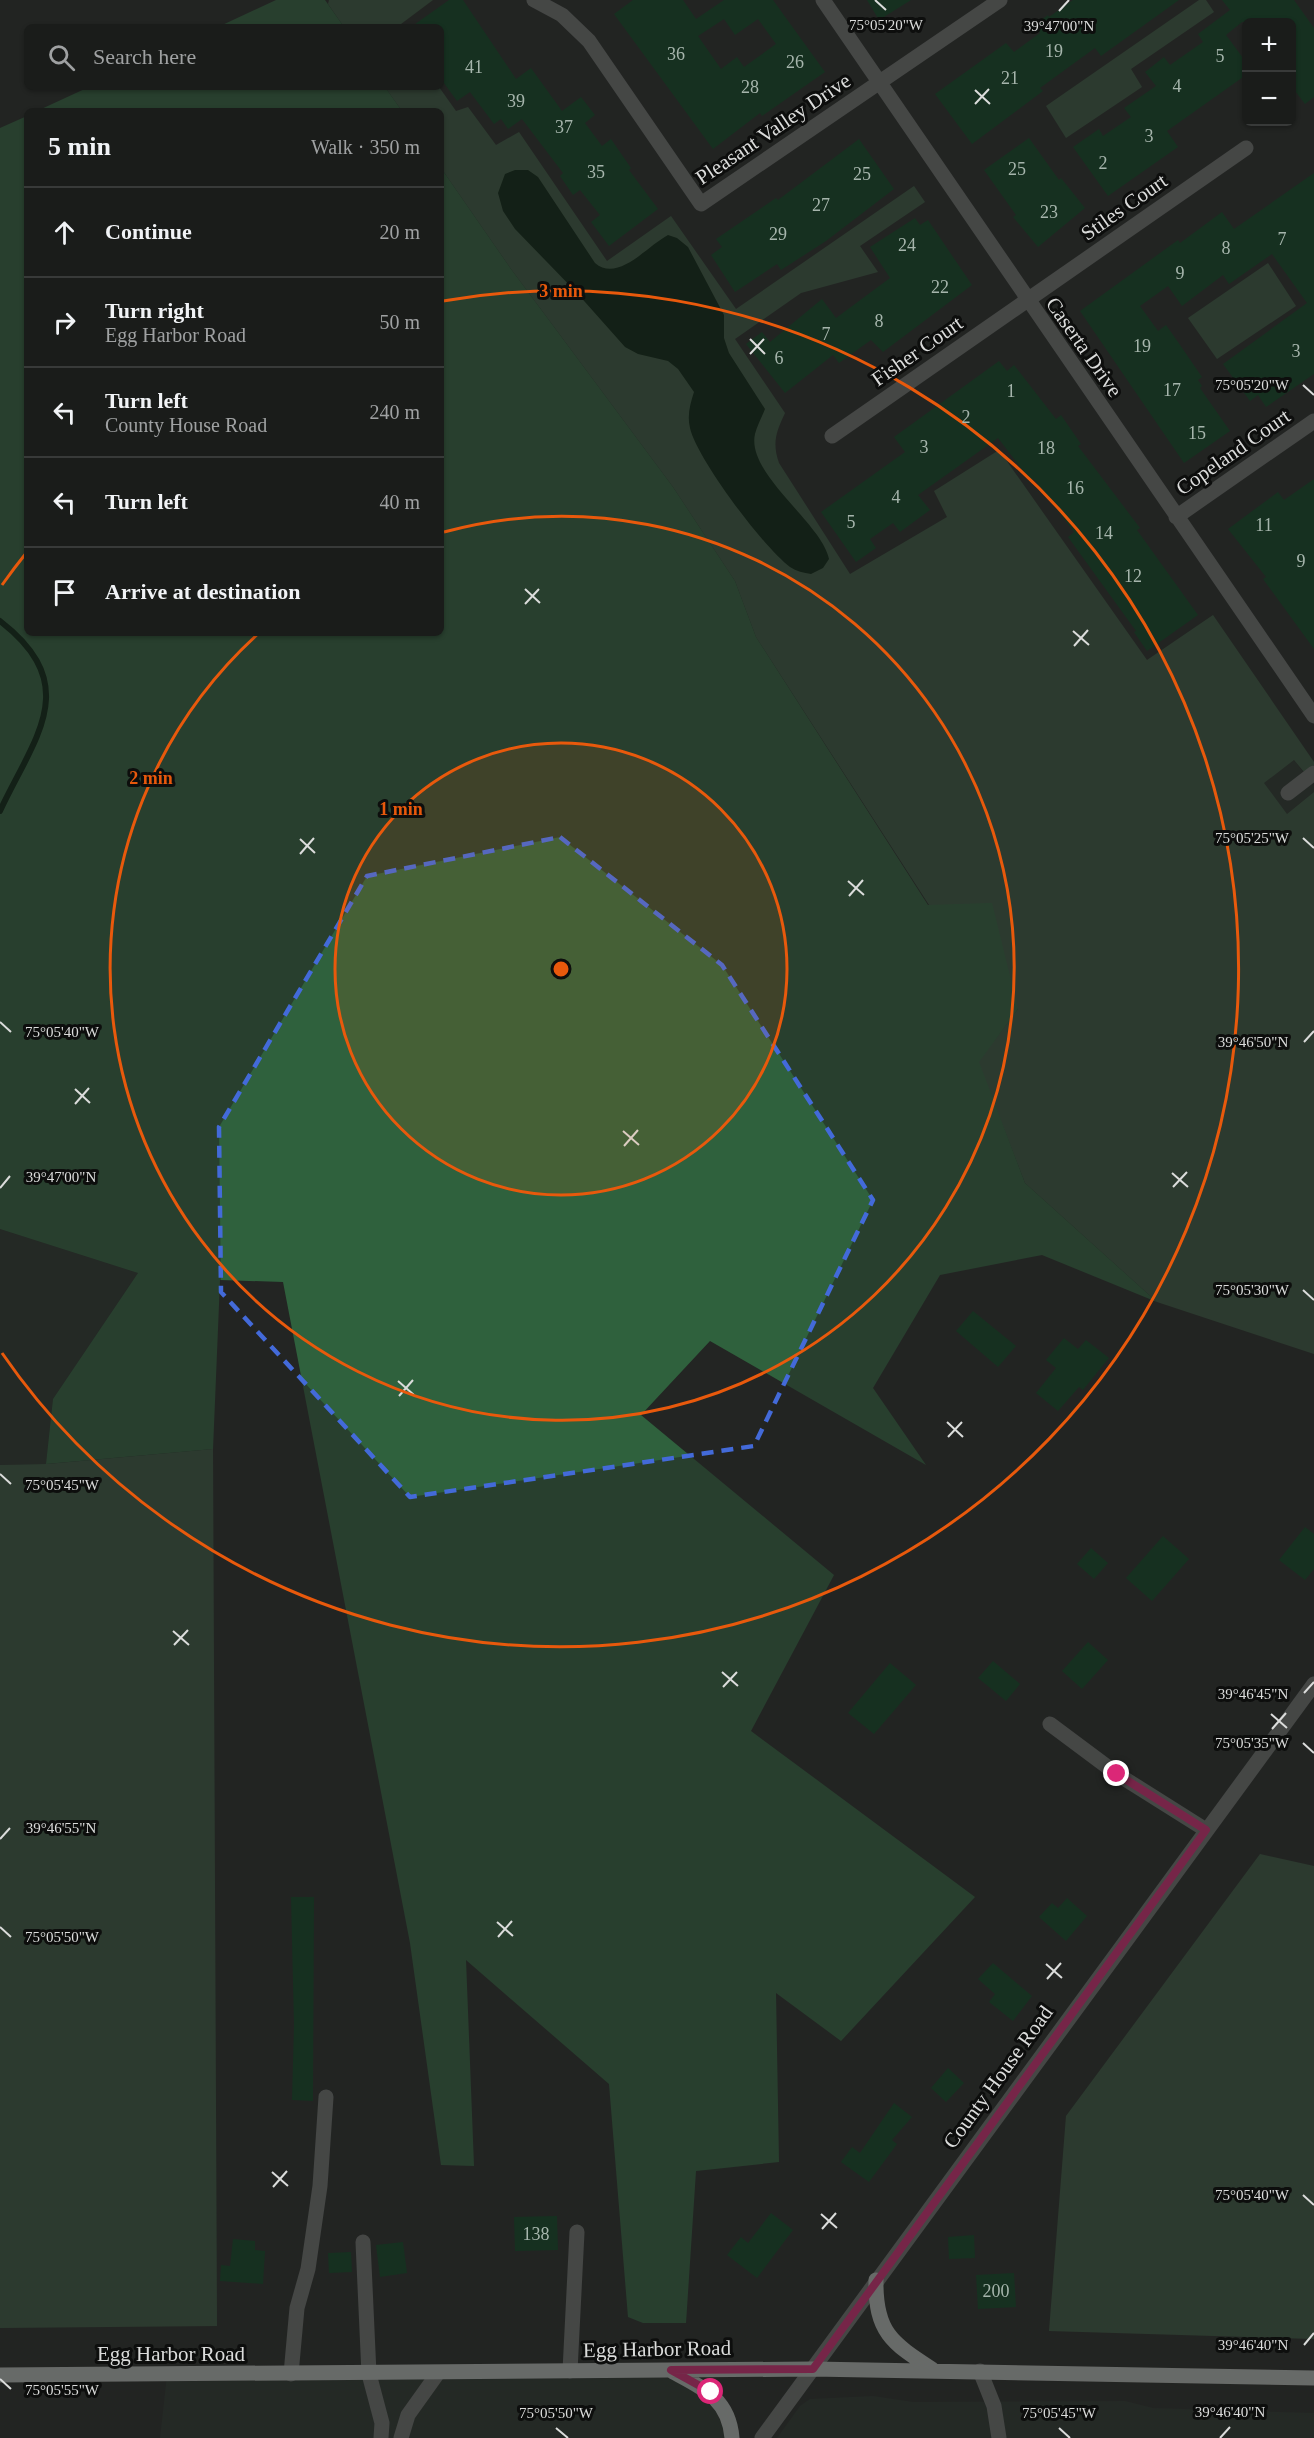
<!DOCTYPE html>
<meta charset="utf-8">
<style>
:root{--surface:#1a1c1a;--page:#272927;--text:#f1f3f6;--muted:#9fa1a2;--line:#383a39}
body{margin:0;font-family:Georgia,serif;background:var(--page);color:var(--text)}
.controls{position:absolute;right:18px;top:18px;display:grid;overflow:hidden;border-radius:9px;box-shadow:0 2px 4px #0004}
.controls button{width:54px;height:54px;display:grid;place-items:center;padding:0;border:0;border-bottom:2px solid var(--line);background:var(--surface);color:var(--text);font:30px sans-serif}
.stop{position:absolute;width:18px;height:18px;margin:-14px;border:4px solid #db2777;border-radius:50%;background:#fff}
.stop.end{background:#db2777;border-color:#fff;box-shadow:0 2px 6px #0008}
.list{margin:0;padding:0;list-style:none}
h2{display:flex;justify-content:space-between;align-items:center;height:78px;margin:0;padding:0 24px;font-size:26px}
h2 small{font-size:20px;font-weight:400;color:var(--muted)}
.list li{display:grid;grid-template-columns:39px 1fr auto;gap:18px;align-items:center;box-sizing:border-box;height:90px;padding:0 24px;border-top:2px solid var(--line)}
.list b{display:block;font-size:22px;white-space:nowrap}
.list p{margin:0;font-size:20px;white-space:nowrap;color:var(--muted)}
.list em{font-size:20px;font-style:normal;color:var(--muted)}
.icon{flex:none;width:33px;height:33px;fill:none;stroke:currentColor;stroke-width:2;stroke-linecap:round;stroke-linejoin:round}
.map{position:relative;flex:none;width:1314px;height:2438px;overflow:hidden}
.search{position:absolute;background:var(--surface);box-shadow:0 2px 4px #0004;left:24px;top:24px;width:420px;height:66px;display:flex;align-items:center;gap:15px;box-sizing:border-box;padding:0 21px;border-radius:9px;color:var(--muted);font-size:22px}
.panel{position:absolute;background:var(--surface);box-shadow:0 2px 4px #0004;left:24px;top:108px;width:420px;height:528px;border-radius:9px}
.map>svg:first-child{display:block}
.built{fill:#272f29}
.green{fill:#38563f}
.forest{fill:#2f613d}
.water{fill:#021b09}
.lines{fill:none;stroke-linecap:round;stroke-linejoin:round}
.stream{stroke:#021b09;stroke-width:6}
.building{fill:#073f1d;fill-rule:evenodd}
.minor{stroke:#6f7170;stroke-width:15}
.major{stroke:#bbbebc;stroke-width:15}
.route{stroke:#db2777;stroke-width:8}
.marked{fill:none;stroke:#436ad9;stroke-width:4.5;stroke-dasharray:12 8;stroke-linejoin:round}
.ticks{fill:none;stroke:#dbdcdb;stroke-width:2}
.ring{fill:none;stroke:#e8590c;stroke-width:3}
.labels{text-anchor:middle;dominant-baseline:central;stroke-width:6;stroke-linejoin:round;paint-order:stroke}
.number-label{font-size:18px;fill:#a6b5ac}
.street-label{font-size:21px;fill:#dbdcdb;stroke:#0d0e0d}
.ticks-label{font-size:15px;text-anchor:middle;fill:#dbdcdb;stroke:#0d0e0d;stroke-width:6;stroke-linejoin:round;paint-order:stroke}
.centre{fill:#e8590c;stroke:#0d0e0d;stroke-width:3}
.ring-label{font-size:18px;text-anchor:middle;font-weight:bold;fill:#e8590c;stroke:#0d0e0d;stroke-width:6;stroke-linejoin:round;paint-order:stroke}
</style>
<div class="map">
<svg width="1314" height="2438" viewBox="0 0 1314 2438">
<rect width="100%" height="100%" fill="#232523"/>
<!-- built -->
<path class="built" d="M1294,760L1314,786V792L1287,814L1263,783Z
M0,1229L138,1273L53,1399L46,1464L0,1465Z
M671,2370L711,2392L732,2438H160L167,2375Z
M873,2396L913,2402L1125,2401L1153,2408L1314,2413V2438H777L800,2406L810,2399Z"/>
<!-- green -->
<path class="green" d="M329,0H433L397,27H344L328,4Z
M1199,0H1206L1214,12L1131,69L1142,87L1066,138L1046,106Z
M385,87H439L456,111L468,107L496,145L519,132L607,261L671,216L736,309L914,186L925,202L860,246L878,272L801,293L735,339L785,413C776,432 772,443 779,463L850,574L947,517L934,491L999,450L1147,660L1213,615L1314,762V765L1304,772L1294,760L1264,783L1287,814L1314,792V1354L1157,1302L1025,1183L978,1062L1018,1009L929,905L756,637L735,581L673,487L511,269L441,168V111H402Z
M1268,263L1296,306L1217,359L1188,318Z
M213,1449L217,2326L0,2328V1465L47,1464Z
M1260,1854L1314,1866V2339L1049,2331L1066,2116Z"/>
<!-- forest -->
<path class="forest" d="M276,0H325L344,27H218Z
M89,87H385L402,111H37Z
M27,116V633H441V168L511,269L673,487L735,581L756,637L928,905L992,903L1018,1009L979,1062L1025,1183L1157,1302L1042,1255L940,1275L873,1388L926,1465L710,1341L641,1415L834,1575L751,1731L975,1897L841,2041L776,1993L779,2162L696,2171L686,2323H643L628,2317L609,2084L466,1960L474,2166L441,2165L410,1943L283,1282L220,1280L213,1449L46,1464L53,1399L138,1273L0,1229V128Z"/>
<!-- water -->
<path class="water" d="M515,170H528L538,177L595,263C618,283 647,246 668,235L677,238L688,247L724,315V338L729,353L765,409C762,417 757,426 755,434C746,474 822,523 829,559L823,568L811,574C804,573 796,571 790,567C764,548 697,459 690,428C687,416 690,404 694,392L678,369L668,361L638,354L625,347L577,293L515,229L503,211L498,193L505,174Z"/>
<g class="lines">
<!-- stream -->
<path class="stream" d="M0,621C84,686 34,738 0,811"/>
</g>
<!-- building -->
<path class="building" d="M449,0H463L516,79L531,68L562,111L581,97L595,115L585,123L602,146L611,139L631,168L629,170L658,209L609,246L591,222L600,215L580,190L573,195L560,176L563,173L522,119L508,129L501,119L494,124L470,92L457,101L441,79V27H411Z
M633,0H683L696,19L724,0H773L825,72L762,116L760,113L713,149L614,14ZM724,19L735,35L758,19L776,44L744,67L737,57L721,69L698,36Z
M867,0H911L879,20Z
M1073,0H1179L1101,56L1095,48L1040,88L1043,91L972,144L935,94L1006,43L1014,52L1040,33L1034,25L1048,15L1049,17Z
M1222,0H1294L1314,28V97L1305,104L1292,87V22H1242L1226,35L1246,62V75L1167,131L1178,147L1108,196L1073,147L1099,129L1103,136L1131,117L1124,108L1156,86L1145,72L1164,57L1170,65L1203,42L1198,34L1230,10Z
M1029,138L1059,180L1061,178L1085,208L1038,247L1013,217L1016,215L984,170Z
M859,139L894,189L826,241L781,270L777,264L735,292L711,255L722,247L716,239L776,198L778,200Z
M1314,173V374L1266,407L1258,395L1250,401L1223,364L1307,303L1272,254L1229,284L1223,275L1182,306L1168,286L1140,306L1158,331L1166,325L1178,342L1202,377L1198,380L1202,386L1200,388L1230,431L1184,463L1080,311L1178,240L1180,243L1222,212L1234,229Z
M915,218L920,225L928,220L972,285L883,352L871,340L839,363L833,355L785,393L746,344L762,332L770,342L822,299L836,318L890,278L870,247Z
M999,361L1007,371L1014,365L1056,419L1061,415L1081,444L1078,446L1140,528L1137,530L1198,615L1147,651L1134,632L1136,631L1068,537L1074,532L1034,479L1031,481L998,438L918,495L930,510L900,532L893,523L870,539L876,548L856,562L821,512L905,452L894,437Z
M1314,479V649L1263,579L1266,577L1228,529L1278,492L1284,500Z
M973,1311L1016,1346L998,1367L956,1331Z
M1064,1338L1078,1349L1086,1340L1109,1358L1083,1390L1079,1387L1058,1411L1036,1393L1056,1368L1046,1360Z
M1305,1527L1314,1534V1569L1305,1580L1279,1560Z
M1163,1536L1189,1559L1152,1601L1126,1578Z
M1091,1548L1108,1563L1094,1579L1077,1564Z
M1088,1642L1108,1660L1082,1689L1062,1671Z
M993,1661L1020,1684L1006,1701L978,1678Z
M890,1663L916,1685L874,1734L848,1713Z
M291,1897H314L313,2101L292,2100L294,2025Z
M1067,1898L1087,1916L1066,1941L1039,1917L1052,1903L1058,1908Z
M993,1963L1032,1996L1013,2021L989,2002L995,1994L978,1979Z
M948,2068L964,2083L946,2102L931,2088Z
M894,2103L912,2117L892,2140L897,2144L869,2182L841,2162L852,2147L860,2153Z
M771,2213L793,2230L757,2278L727,2255L741,2237L748,2243Z
M557,2216L558,2250L515,2251L514,2217Z
M974,2235L975,2258L949,2259L948,2237Z
M233,2239L255,2241V2250L265,2251L263,2284L220,2281L221,2265L230,2266Z
M403,2242L407,2273L380,2277L376,2245Z
M351,2252L352,2272L329,2273L328,2253Z
M1014,2273L1016,2307L978,2309L976,2275Z"/>
<g class="lines">
<!-- minor -->
<path class="minor" d="M534,0L562,15L589,41L701,204L1000,0
M823,0L1314,716
M832,436L1246,148
M1176,517L1314,421
M1288,793L1314,773
M1050,1724L1117,1774L1206,1830
M363,2242L369,2374L382,2423L381,2438
M570,2371L577,2232
M980,2371L994,2406L999,2438
M291,2374L297,2308L308,2269L320,2186L326,2097
M401,2438L408,2415L438,2373
M762,2438L1314,1684"/>
<!-- major -->
<path class="major" d="M876,2280C875,2332 892,2343 932,2369
M673,2372C703,2388 729,2399 732,2438
M0,2375L813,2369L1314,2378"/>
</g>
<g class="lines">
<!-- route -->
<path class="route" d="M711,2392L671,2370L813,2369L1206,1830L1117,1774"/>
</g>
<!-- marked area -->
<path d="M0 0H1314V2438H0ZM560,837L722,965L873,1200L754,1446L410,1497L221,1292L219,1127L367,876Z" fill="#232523" fill-opacity=".55" fill-rule="evenodd"/>
<path class="marked" d="M560,837L722,965L873,1200L754,1446L410,1497L221,1292L219,1127L367,876Z"/>
<!-- ticks -->
<path class="ticks" d="M875,0L886,10M1059,11L1069,0M975,90L990,104M975,104L989,89M750,339L765,354M750,354L764,339M1303,385L1314,395M525,589L540,603M525,604L539,589M1073,631L1089,645M1074,646L1088,630M1303,838L1314,848M300,839L315,853M300,854L314,838M848,881L864,895M849,896L863,880M0,1022L11,1032M1304,1042L1314,1031M75,1089L90,1103M75,1104L89,1088M623,1131L639,1145M624,1146L638,1130M1172,1173L1188,1187M1173,1187L1187,1172M0,1188L10,1176M1303,1290L1314,1300M398,1381L414,1395M399,1396L413,1380M947,1422L963,1437M948,1437L962,1422M0,1474L11,1484M173,1631L189,1645M174,1645L188,1630M722,1672L738,1686M723,1687L737,1672M1304,1693L1314,1682M1271,1714L1287,1728M1272,1729L1286,1713M1303,1743L1314,1753M0,1839L10,1828M497,1922L513,1936M0,1927L11,1937M498,1937L512,1921M1046,1964L1062,1978M1047,1979L1061,1963M272,2172L288,2186M273,2187L287,2171M1303,2195L1314,2205M821,2214L837,2228M822,2229L836,2213M1304,2345L1314,2333M0,2379L11,2389M556,2428L568,2438M1059,2428L1070,2438M1220,2438L1230,2427"/>
<!-- distance rings -->
<circle cx="561" cy="969" r="226" fill="#e8590c" fill-opacity=".12"/>
<g class="ring">
<circle cx="561" cy="969" r="226"/>
<path d="M444 532A452 452 0 1 1 259 633"/>
<path d="M2 585A678 678 0 0 1 27 552M443 301A678 678 0 1 1 2 1353"/>
</g>
<g class="labels">
<!-- number labels -->
<g class="number-label">
<text x="1054" y="51">19</text>
<text x="676" y="54">36</text>
<text x="1220" y="56">5</text>
<text x="795" y="62">26</text>
<text x="474" y="67">41</text>
<text x="1010" y="78">21</text>
<text x="1177" y="86">4</text>
<text x="750" y="87">28</text>
<text x="516" y="101">39</text>
<text x="564" y="127">37</text>
<text x="1149" y="136">3</text>
<text x="1103" y="163">2</text>
<text x="1017" y="169">25</text>
<text x="596" y="172">35</text>
<text x="862" y="174">25</text>
<text x="821" y="205">27</text>
<text x="1049" y="212">23</text>
<text x="778" y="234">29</text>
<text x="1282" y="239">7</text>
<text x="907" y="245">24</text>
<text x="1226" y="248">8</text>
<text x="1180" y="273">9</text>
<text x="940" y="287">22</text>
<text x="879" y="321">8</text>
<text x="826" y="334">7</text>
<text x="1142" y="346">19</text>
<text x="1296" y="351">3</text>
<text x="779" y="358">6</text>
<text x="1172" y="390">17</text>
<text x="1011" y="391">1</text>
<text x="966" y="417">2</text>
<text x="1197" y="433">15</text>
<text x="924" y="447">3</text>
<text x="1046" y="448">18</text>
<text x="1075" y="488">16</text>
<text x="896" y="497">4</text>
<text x="851" y="522">5</text>
<text x="1264" y="525">11</text>
<text x="1104" y="533">14</text>
<text x="1301" y="561">9</text>
<text x="1133" y="576">12</text>
<text x="536" y="2234">138</text>
<text x="996" y="2291">200</text>
</g>
<!-- street labels -->
<g class="street-label">
<text transform="translate(773 129) rotate(-34)">Pleasant Valley Drive</text>
<text transform="translate(1124 207) rotate(-35)">Stiles Court</text>
<text transform="translate(1084 347) rotate(55)">Caserta Drive</text>
<text transform="translate(917 351) rotate(-35)">Fisher Court</text>
<text transform="translate(1233 452) rotate(-35)">Copeland Court</text>
<text transform="translate(998 2077) rotate(-54)">County House Road</text>
<text transform="translate(657 2349) rotate(-1)">Egg Harbor Road</text>
<text x="171" y="2354">Egg Harbor Road</text>
</g>
</g>
<g class="ticks-label">
<text x="886" y="30">75°05'20"W</text>
<text x="1059" y="31">39°47'00"N</text>
<text x="1252" y="390">75°05'20"W</text>
<text x="1252" y="843">75°05'25"W</text>
<text x="62" y="1037">75°05'40"W</text>
<text x="1253" y="1047">39°46'50"N</text>
<text x="61" y="1182">39°47'00"N</text>
<text x="1252" y="1295">75°05'30"W</text>
<text x="62" y="1490">75°05'45"W</text>
<text x="1253" y="1699">39°46'45"N</text>
<text x="1252" y="1748">75°05'35"W</text>
<text x="61" y="1833">39°46'55"N</text>
<text x="62" y="1942">75°05'50"W</text>
<text x="1252" y="2200">75°05'40"W</text>
<text x="1253" y="2350">39°46'40"N</text>
<text x="62" y="2395">75°05'55"W</text>
<text x="1230" y="2417">39°46'40"N</text>
<text x="556" y="2418">75°05'50"W</text>
<text x="1059" y="2418">75°05'45"W</text>
</g>
<circle cx="561" cy="969" r="9" class="centre"/>
<g class="ring-label">
<text x="561" y="297">3 min</text>
<text x="151" y="784">2 min</text>
<text x="401" y="815">1 min</text>
</g>
</svg>
<div class="controls">
<button>+</button>
<button>−</button>
</div>
<div class="stop" style="left:711px;top:2392px"></div>
<div class="stop end" style="left:1117px;top:1774px"></div>
<div class="search"><svg class="icon" aria-label="search" viewBox="0 0 24 24"><circle cx="10" cy="10" r="6"/><path d="M15 15l6 6"/></svg>Search here</div>
<section class="panel">
<h2>5 min<small>Walk · 350 m</small></h2>
<ul class="list">
<li><svg class="icon" aria-label="ahead" viewBox="0 0 24 24"><path d="M12 20V5M6 11l6-6 6 6"/></svg><div><b>Continue</b></div><em>20 m</em></li>
<li><svg class="icon" aria-label="right" viewBox="0 0 24 24"><path d="M7 20v-9h11M14 6l5 5-5 5"/></svg><div><b>Turn right</b><p>Egg Harbor Road</p></div><em>50 m</em></li>
<li><svg class="icon" aria-label="left" viewBox="0 0 24 24"><path d="M17 20v-9H6M10 6l-5 5 5 5"/></svg><div><b>Turn left</b><p>County House Road</p></div><em>240 m</em></li>
<li><svg class="icon" aria-label="left" viewBox="0 0 24 24"><path d="M17 20v-9H6M10 6l-5 5 5 5"/></svg><div><b>Turn left</b></div><em>40 m</em></li>
<li><svg class="icon" aria-label="arrive" viewBox="0 0 24 24"><path d="M6 21V4h12l-3 4 3 4H6"/></svg><div><b>Arrive at destination</b></div></li>
</ul>
</section>
</div>
